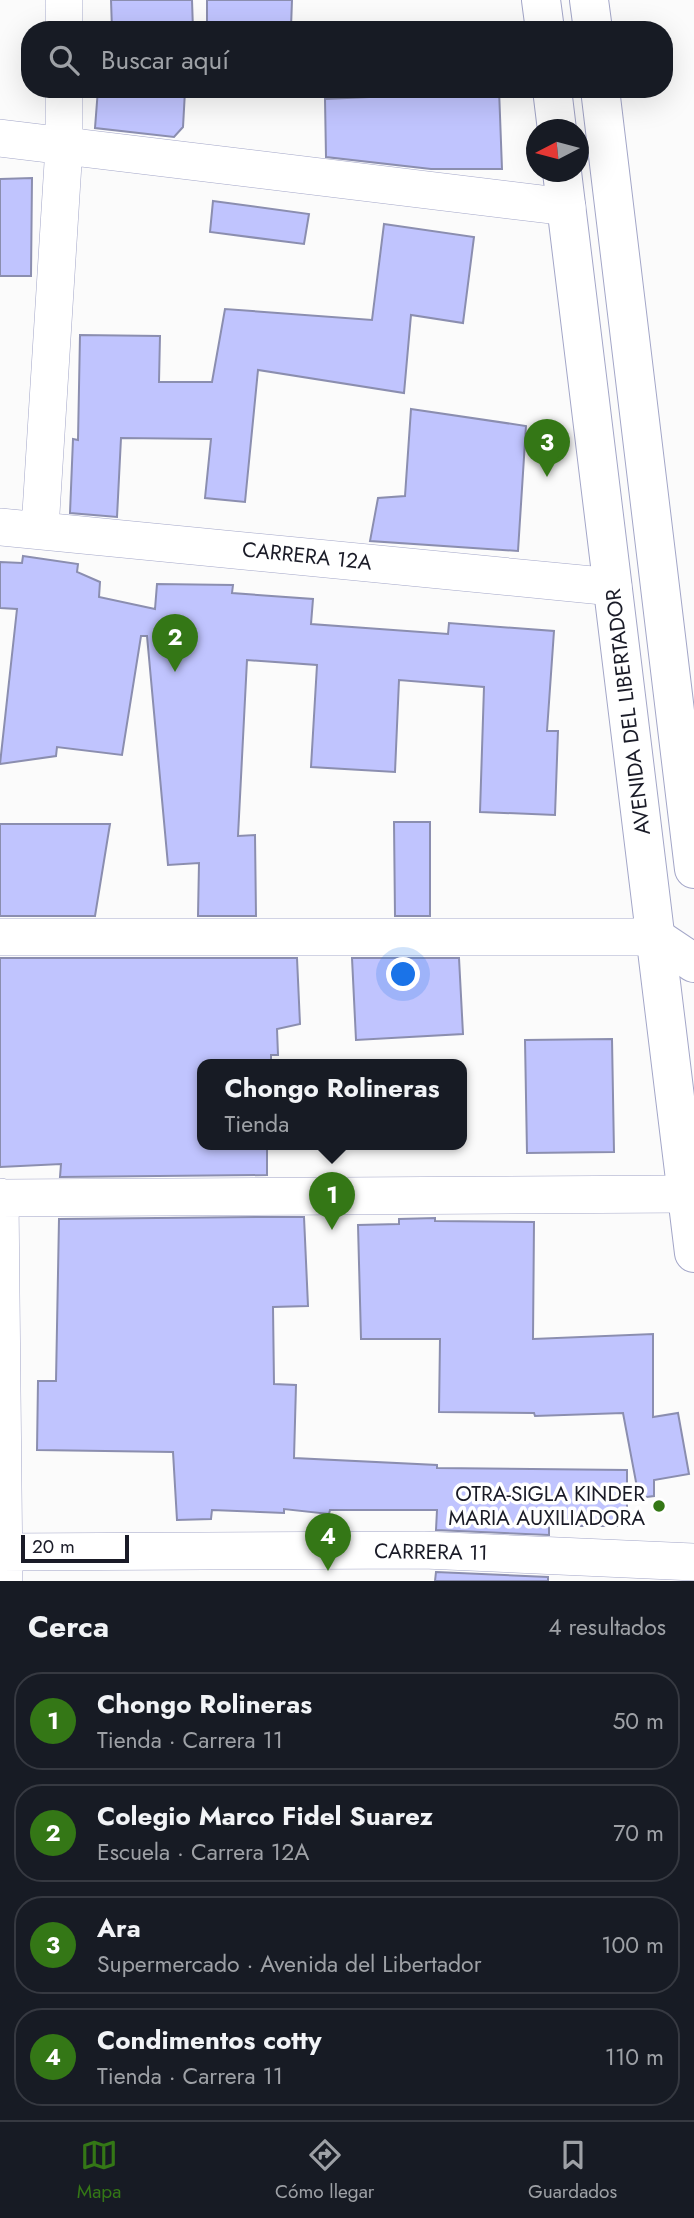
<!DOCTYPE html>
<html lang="es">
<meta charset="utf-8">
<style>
:root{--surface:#171b24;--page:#242831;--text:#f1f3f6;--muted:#9ea1a6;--line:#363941;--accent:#347716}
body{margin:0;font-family:Jost,sans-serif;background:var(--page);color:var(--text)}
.compass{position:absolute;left:526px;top:119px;width:63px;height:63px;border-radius:50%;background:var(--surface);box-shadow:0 7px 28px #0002;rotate:264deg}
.scale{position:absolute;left:21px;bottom:18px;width:108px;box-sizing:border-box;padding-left:7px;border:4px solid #1a1b27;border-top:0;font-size:19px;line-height:24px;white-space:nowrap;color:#1a1b27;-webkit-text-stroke:5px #fff;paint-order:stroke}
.you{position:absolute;left:404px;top:975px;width:24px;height:24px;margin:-18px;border:5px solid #fff;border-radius:50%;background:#1a73e8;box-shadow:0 0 0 10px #1a73e833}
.badge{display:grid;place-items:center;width:46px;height:46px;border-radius:50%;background:var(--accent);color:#fff;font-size:23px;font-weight:700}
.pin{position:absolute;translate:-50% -58px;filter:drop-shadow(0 2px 4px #0008)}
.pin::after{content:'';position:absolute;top:37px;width:24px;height:21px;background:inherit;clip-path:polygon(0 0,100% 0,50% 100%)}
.popup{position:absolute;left:197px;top:1059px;width:270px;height:91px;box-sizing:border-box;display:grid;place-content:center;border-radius:14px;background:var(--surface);filter:drop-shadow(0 2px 5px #0005);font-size:23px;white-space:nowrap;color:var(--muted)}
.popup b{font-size:26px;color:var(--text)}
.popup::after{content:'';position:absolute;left:50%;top:100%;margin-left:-14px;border:14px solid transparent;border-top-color:var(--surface)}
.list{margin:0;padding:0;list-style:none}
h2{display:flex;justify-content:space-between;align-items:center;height:91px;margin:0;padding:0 28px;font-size:30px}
h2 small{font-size:23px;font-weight:400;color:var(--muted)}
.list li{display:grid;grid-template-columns:46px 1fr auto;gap:21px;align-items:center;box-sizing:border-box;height:98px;margin:0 14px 14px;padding:0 14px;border:2px solid var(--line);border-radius:28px}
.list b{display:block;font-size:26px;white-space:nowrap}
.list p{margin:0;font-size:23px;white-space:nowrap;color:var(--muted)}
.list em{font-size:23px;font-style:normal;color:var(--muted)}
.icon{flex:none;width:38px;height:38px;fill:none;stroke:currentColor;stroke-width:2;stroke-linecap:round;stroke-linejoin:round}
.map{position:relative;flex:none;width:694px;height:1581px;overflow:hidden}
.search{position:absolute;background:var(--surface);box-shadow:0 7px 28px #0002;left:21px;right:21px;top:21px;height:77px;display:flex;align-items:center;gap:18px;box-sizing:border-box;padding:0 24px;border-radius:28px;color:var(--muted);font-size:26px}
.sheet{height:539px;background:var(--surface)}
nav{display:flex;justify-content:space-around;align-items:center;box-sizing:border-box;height:98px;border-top:2px solid var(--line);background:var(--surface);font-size:19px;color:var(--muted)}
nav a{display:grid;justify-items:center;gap:4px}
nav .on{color:var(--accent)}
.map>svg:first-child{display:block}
.building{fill:#c0c4fe;stroke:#8b8eaf;stroke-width:2}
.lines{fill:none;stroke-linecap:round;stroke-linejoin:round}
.minor-casing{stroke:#a3a6c8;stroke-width:38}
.tertiary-casing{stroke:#a3a6c8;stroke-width:40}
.secondary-casing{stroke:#a3a6c8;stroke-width:40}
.minor{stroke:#fff;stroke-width:37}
.tertiary{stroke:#fff;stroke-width:38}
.secondary{stroke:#fff;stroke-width:38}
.poi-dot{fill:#347716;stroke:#fff;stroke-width:2.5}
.labels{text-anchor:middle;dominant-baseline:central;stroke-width:7;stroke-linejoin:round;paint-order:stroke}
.street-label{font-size:21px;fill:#1a1b27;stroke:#fff}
.poi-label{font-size:21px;fill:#1a1b27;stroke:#fff;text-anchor:end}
</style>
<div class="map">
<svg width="694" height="1581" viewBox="0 0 694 1581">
<rect width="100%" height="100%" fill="#fbfbfb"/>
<!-- building -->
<path class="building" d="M111,0H192L193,30H112Z
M207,0H292L291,28L207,23Z
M98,89L185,91L183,127L174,137L95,128Z
M367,89H499L502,169H431L326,157L325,99L368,97Z
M32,178L31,276H0V179Z
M213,201L309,214L304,244L210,232Z
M384,224L474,237L463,323L411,315L404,393L258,370L245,502L205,498L211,439L121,438L117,517L70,513L73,439L78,440L80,335L160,336L159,382H212L225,309L372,320Z
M411,409L526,426L518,551L370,541L378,498L405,496Z
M23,556L78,564L77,572L100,582L99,597L155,609L157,584L233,585L232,593L313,599L311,624L448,634L449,623L554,631L547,731H558L555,815L480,812L484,687L399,680L395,772L311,767L317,665L247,660L238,836L255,835L256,916H198L199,863L168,865L147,636H141L122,755L57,747L56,756L0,764L17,609L0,608V562L22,563Z
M394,822H430V916H395Z
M0,824H110L95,916H0Z
M0,958H297L300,1024L277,1029L278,1055H271V1064H202V1144H267V1175L60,1177L61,1164L0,1167Z
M352,958H459L463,1034L356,1040Z
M612,1039L614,1152L527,1153L525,1040Z
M266,1217H304L308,1306L273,1307L274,1384L296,1385L294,1458L437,1465V1468L627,1470V1526H549V1535L436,1530L437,1510H330L329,1514L284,1509V1513L212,1510L211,1519L177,1520L173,1452L37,1450L38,1381H56L59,1219Z
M435,1218V1221L534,1222L533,1339L653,1334V1417L678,1413L689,1474L654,1480V1496L639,1498L623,1413L535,1416L534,1413L439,1412L440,1339H361L358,1225L399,1224V1219Z
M436,1572L548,1577V1581H435Z"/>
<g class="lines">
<defs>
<path id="minor" d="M64,30V0
M0,138L567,207
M0,527L613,587
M40,529L64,147V89
M0,937H655
M0,1197L4,1581
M0,1198L687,1194
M0,1552L424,1550L694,1562"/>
<path id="tertiary" d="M655,937L694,963"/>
<path id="secondary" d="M541,0L545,30
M589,0L593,30
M552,89L557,130
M600,89L694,869
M562,172L694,1253"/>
</defs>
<!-- minor casing -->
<use href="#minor" class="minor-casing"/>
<!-- tertiary casing -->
<use href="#tertiary" class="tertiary-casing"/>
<!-- secondary casing -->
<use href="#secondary" class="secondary-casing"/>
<!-- minor -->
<use href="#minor" class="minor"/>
<!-- tertiary -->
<use href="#tertiary" class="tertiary"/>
<!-- secondary -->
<use href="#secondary" class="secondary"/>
</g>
<!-- markers -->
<circle class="poi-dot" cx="659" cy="1506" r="7"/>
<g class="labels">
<!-- street labels -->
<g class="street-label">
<text transform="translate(307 556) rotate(6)">CARRERA 12A</text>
<text transform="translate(628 712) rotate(-97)">AVENIDA DEL LIBERTADOR</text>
<text transform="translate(431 1552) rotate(1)">CARRERA 11</text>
</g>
<!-- poi labels -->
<g class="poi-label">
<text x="645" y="1494">OTRA-SIGLA KINDER<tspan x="645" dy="24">MARIA AUXILIADORA</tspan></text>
</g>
</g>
</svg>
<svg class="compass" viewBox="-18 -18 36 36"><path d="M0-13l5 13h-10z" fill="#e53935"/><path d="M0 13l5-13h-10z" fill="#9ea1a6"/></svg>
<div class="scale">20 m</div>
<div class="you"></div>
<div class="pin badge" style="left:332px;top:1230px">1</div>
<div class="popup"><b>Chongo Rolineras</b>Tienda</div>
<div class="pin badge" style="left:175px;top:672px">2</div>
<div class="pin badge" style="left:547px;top:477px">3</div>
<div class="pin badge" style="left:328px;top:1571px">4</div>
<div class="search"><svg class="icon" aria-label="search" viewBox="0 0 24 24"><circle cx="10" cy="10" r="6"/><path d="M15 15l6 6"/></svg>Buscar aquí</div>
</div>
<section class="sheet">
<h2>Cerca<small>4 resultados</small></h2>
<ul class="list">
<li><span class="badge">1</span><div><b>Chongo Rolineras</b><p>Tienda · Carrera 11</p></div><em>50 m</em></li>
<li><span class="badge">2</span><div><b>Colegio Marco Fidel Suarez</b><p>Escuela · Carrera 12A</p></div><em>70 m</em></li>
<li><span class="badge">3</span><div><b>Ara</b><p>Supermercado · Avenida del Libertador</p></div><em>100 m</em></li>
<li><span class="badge">4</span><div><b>Condimentos cotty</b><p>Tienda · Carrera 11</p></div><em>110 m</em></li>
</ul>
</section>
<nav>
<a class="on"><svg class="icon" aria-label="map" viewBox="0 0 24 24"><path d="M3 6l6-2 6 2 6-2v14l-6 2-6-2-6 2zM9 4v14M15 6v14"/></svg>Mapa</a>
<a><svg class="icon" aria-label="directions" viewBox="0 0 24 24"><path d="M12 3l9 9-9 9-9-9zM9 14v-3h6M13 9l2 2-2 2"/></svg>Cómo llegar</a>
<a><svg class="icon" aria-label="saved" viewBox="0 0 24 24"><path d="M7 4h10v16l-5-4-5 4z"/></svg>Guardados</a>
</nav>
